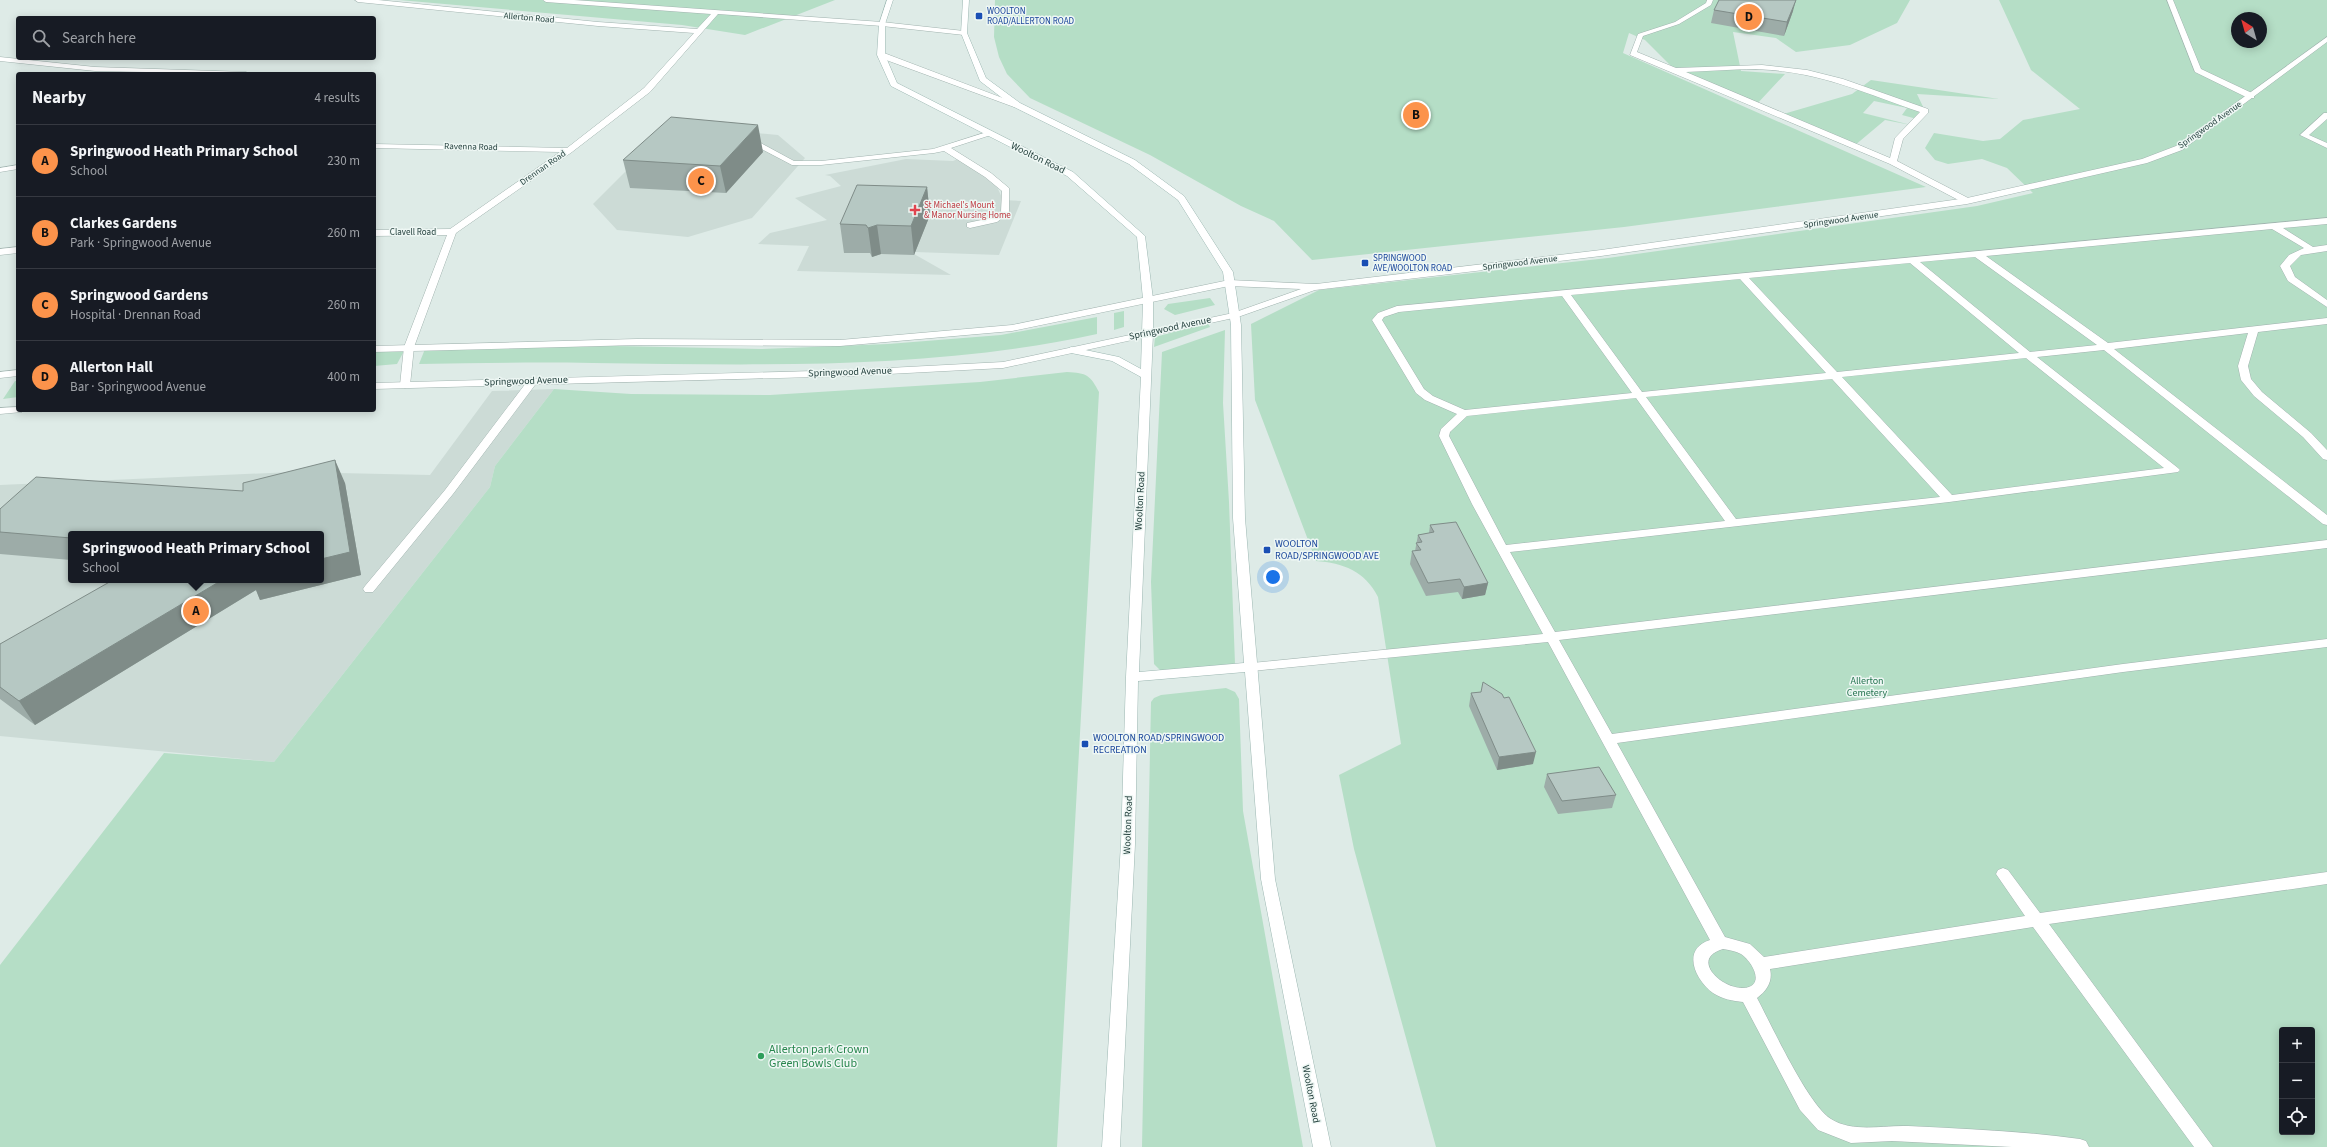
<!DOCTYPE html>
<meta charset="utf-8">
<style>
:root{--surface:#171b24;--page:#242831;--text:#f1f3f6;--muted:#9ea1a6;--line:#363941;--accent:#fc934b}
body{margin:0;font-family:"Source Sans 3",sans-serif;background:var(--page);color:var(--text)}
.controls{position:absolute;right:12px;bottom:12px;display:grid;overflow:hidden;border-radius:4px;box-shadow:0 2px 10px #0003}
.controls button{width:36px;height:36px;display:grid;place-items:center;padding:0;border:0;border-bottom:1px solid var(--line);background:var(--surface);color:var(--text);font:20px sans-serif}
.compass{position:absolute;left:2231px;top:12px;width:36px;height:36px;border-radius:50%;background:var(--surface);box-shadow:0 2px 10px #0003;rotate:323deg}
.you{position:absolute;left:1273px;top:577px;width:14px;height:14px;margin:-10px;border:3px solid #fff;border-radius:50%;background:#1a73e8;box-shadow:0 0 0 6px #1a73e833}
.badge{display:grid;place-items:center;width:26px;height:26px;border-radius:50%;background:var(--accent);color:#111;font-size:13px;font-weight:700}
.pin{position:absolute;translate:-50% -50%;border:2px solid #fff;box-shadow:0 1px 4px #0006}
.popup{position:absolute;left:68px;top:531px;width:256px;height:52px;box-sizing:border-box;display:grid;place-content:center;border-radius:4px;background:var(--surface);filter:drop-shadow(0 1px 3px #0005);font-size:13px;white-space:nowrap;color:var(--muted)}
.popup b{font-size:15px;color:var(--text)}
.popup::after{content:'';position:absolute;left:50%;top:100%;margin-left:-8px;border:8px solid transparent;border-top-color:var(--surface)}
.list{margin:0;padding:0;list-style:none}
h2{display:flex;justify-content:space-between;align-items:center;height:52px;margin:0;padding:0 16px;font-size:17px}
h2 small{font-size:13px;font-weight:400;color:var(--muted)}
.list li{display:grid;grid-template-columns:26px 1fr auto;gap:12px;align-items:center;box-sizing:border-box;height:72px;padding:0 16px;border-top:1px solid var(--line)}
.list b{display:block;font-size:15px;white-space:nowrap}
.list p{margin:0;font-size:13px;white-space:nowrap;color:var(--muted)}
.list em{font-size:13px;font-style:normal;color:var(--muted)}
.icon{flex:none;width:22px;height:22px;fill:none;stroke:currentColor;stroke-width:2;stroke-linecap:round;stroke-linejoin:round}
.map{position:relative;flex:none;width:2327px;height:1147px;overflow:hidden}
.search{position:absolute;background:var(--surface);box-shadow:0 2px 10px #0003;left:16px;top:16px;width:360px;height:44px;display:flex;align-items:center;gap:10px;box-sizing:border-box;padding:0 14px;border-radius:4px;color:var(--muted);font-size:15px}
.panel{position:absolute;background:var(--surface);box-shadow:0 2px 10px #0003;left:16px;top:72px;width:360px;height:340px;border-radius:4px}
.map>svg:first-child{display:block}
.built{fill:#ccdbd6;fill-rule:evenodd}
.green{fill:#b5dec6;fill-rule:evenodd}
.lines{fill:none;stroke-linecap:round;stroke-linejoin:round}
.service-casing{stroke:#a1b3af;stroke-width:1}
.minor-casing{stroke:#a1b3af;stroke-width:1}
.tertiary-casing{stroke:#a1b3af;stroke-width:1}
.secondary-casing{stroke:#9cb7b2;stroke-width:1}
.service{fill:#fff;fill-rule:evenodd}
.minor{fill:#fff;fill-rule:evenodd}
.tertiary{fill:#fff;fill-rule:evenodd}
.secondary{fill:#fff;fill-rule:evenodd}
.wall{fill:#9daca8}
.shaded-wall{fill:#7f8c88}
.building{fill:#b6c8c3;stroke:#7f8c88}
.transit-dot{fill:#1a4fb4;stroke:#eef7f4;stroke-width:1.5}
.health-dot{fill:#e0444e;stroke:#eef7f4;stroke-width:1.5}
.leisure-dot{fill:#2e9e5b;stroke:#eef7f4;stroke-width:1.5}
.labels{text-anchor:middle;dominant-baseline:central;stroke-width:3;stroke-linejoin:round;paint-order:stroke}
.far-transit-label{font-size:9px;fill:#164399;stroke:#eef7f4;text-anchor:start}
.far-street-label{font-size:9px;fill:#1e3b38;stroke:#eef7f4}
.far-health-label{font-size:9px;fill:#be3a42;stroke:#eef7f4;text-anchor:start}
.street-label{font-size:10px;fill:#1e3b38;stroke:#eef7f4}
.transit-label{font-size:10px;fill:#164399;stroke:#eef7f4;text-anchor:start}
.park-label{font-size:10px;fill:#267551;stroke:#eef7f4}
.near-leisure-label{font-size:12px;fill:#27864d;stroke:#eef7f4;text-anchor:start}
</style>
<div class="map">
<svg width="2327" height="1147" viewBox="0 0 2327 1147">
<rect width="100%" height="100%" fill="#deebe7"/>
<!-- built -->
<path class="built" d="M713,129L778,135L805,158L752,218L688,237L617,230L593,204L653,144Z
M960,158L994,180L1003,200L1021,201L999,255L915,252L914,254L951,275L797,271L809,246L758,244L770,233L827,220L795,198L841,186L830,176L825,175L906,159L953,161Z
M554,389L495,466L490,487L274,762L0,736V485L292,472L430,475L492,391ZM71,534H321V580H71Z"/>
<!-- green -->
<path class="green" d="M399,0H835L745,35L682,25Z
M995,0H1910L1897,23L1850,45L1796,52L1776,38L1733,32L1741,71L1785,74L1756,105L1675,70L1645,40L1629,33L1623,53L1926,187L1624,227L1312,260L1274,221L1241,206L1150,155L1030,98L1007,74L999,57L994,37Z
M1999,0H2327V1147H1436L1354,849L1339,775L1401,744L1378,597C1365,571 1343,563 1316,561L1255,400L1251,324L1319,290L1608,258L1977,206L2033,193L2007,168L1982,159L1948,164L1935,160L1925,148L1934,133L1983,141L2000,139L2023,120L2080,109L2031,70ZM2237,18H2261V42H2237ZM2282,1030H2312V1132H2282Z
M1871,80L1999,99L1917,94L1925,111L1917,119L1902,115L1907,108L1874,101L1863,113L1911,125L1885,120L1854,146L1780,115L1852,94Z
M1210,298L1215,305L1175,315L1164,309L1168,304Z
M1124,311V327L1114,330V313Z
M1097,317V334C932,370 761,365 593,363C535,362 477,363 419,364L425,349L430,348L616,346L761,349L888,344L1001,335Z
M1208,323L1210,327L1154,347L1155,337Z
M1225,330L1223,403L1229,502L1235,664L1161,671L1154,664L1151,582L1162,352Z
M374,351H404L397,364L374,366Z
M1067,372C1087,373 1090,375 1099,392L1057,1147H0V965L164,753L274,762L490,487L495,466L554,389L631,394L770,395L980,382Z
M15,381H18V397L3,399Z
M1226,688L1235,692L1239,699L1243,811L1303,1147H1142L1151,702L1154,698L1161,695Z"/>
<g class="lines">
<defs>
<path id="service" d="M1707,0H1713L1711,5L1679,24L1643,36L1637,52L1676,68L1762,65L1807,70L1843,79L1928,109V113L1903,139L1897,161L1970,199V203H1964L1890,164L1630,55L1638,34L1675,22L1706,3ZM1747,69C1814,69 1859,91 1920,112L1895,138L1890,158L1686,72Z
M2167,0H2173L2201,69L2254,94V98H2248L2195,72Z
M2324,113H2327V119L2309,135L2327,143V148L2300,135Z
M987,132L994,134L951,148L991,173L1009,188V213L997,222L970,228L967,227V223L991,218L1001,212L1002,191L985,177L944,151L934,153L821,165H792L750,143L757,141L794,161H821L933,149Z
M2327,218V224L2283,228L2313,247L2327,245V251L2301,255L2290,266L2295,277L2327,300V307L2288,281L2280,266L2289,255L2304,248L2272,229L1986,256L2108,343L2327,318V324L2258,332L2248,366L2251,379L2262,392L2311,433L2327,450V460L2323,459L2303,437L2254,396L2241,380L2238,366L2248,333L2114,349L2327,515V525L2323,524L2104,350L2037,357L2178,468L2180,470L2178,472L1949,502L1510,552L1555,632L2327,540V548L1559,640L1612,734L2123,664L2327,639V647L2123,672L1617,743L1725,937L1750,944L1764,957L2025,916L1996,874L1998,870L2003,868L2008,870L2040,913L2327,872V884L2049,924L2213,1147H2194L2033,927L1770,969C1773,981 1767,991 1757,998C1771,1024 1808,1105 1831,1119C1853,1133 1883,1125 1908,1126C1966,1129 2023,1131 2080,1139L2086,1141L2089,1147H2012L1892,1141L1851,1143L1818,1130L1800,1110L1743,1002C1733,1001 1722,999 1713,993C1695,980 1681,949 1710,940L1548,642L1252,671L1247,670L1246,667L1247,664L1252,663L1543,634L1472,504L1439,436L1441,429L1457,414L1425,400L1416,393L1372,320L1378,313L1397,306ZM1975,257L2097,345L2030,352L1920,262ZM1910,263L2019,353L1837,372L1749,278ZM1740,279L1826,373L1642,392L1571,295ZM1562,296L1632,393L1465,410L1433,396L1424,389L1382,320L1384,317L1399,312ZM2026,358L2164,468L1952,495L1842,377ZM1832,379L1940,497L1736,519L1646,397ZM1636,398L1725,521L1506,545L1449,436L1450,432L1467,416ZM1723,949C1729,950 1735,951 1741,954C1753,962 1766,987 1743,988C1722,989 1689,959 1723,949Z
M533,378L538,381L453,494L373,592H365L363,589L365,586L445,490L529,379Z"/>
<path id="minor" d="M355,0H378L598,22L697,29L711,14L546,2L543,0H574L882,22L964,31L967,33L964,35L882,26L718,14L650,92L572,152L456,233L414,347L410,385L405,388L400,385L404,347L447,235L374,236V230L450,229L560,152L374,148V144L567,148L644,88L694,33L598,26L358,2Z
M878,53H884L1021,105L1014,107L878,57Z
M0,57L95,67L246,72L250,74L95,71L0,61Z
M18,165V169L0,172V168Z
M18,247V253L0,255V249Z"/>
<path id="tertiary" d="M2327,37V42L2182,150L2147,163L1967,204L1601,256L1315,290L1238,317L1003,368L850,376L374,389V383L850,370L1003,362L1233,313L1301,289L1229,286L1012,331L840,346L637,345L374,352V346L637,339L840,340L1012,325L1229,280L1316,284L1601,250L1967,198L2142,159L2176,146Z
M18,370V376L0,378V372Z
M18,407V410H23L22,412L0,414V408Z"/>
<path id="secondary" d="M887,0H893L885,24V55L897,83L1073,172L1145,236L1153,299V333L1139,672L1244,663L1233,518L1231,325L1223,272L1178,200L1129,164L1014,107L980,81L961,33L963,0H969L967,33L986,78L1020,103L1135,160L1184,196L1233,272L1241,325L1245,518L1275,879L1331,1147H1313L1261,879L1245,672L1138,681L1135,844L1120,1147H1102L1121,844L1126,677L1141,377L1112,361L1071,353L1066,350L1071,347L1119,357L1141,369L1143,299L1137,237L1067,176L891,86L877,55L879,24Z"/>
</defs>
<!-- service casing -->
<use href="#service" class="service-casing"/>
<!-- minor casing -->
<use href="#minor" class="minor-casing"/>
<!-- tertiary casing -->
<use href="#tertiary" class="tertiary-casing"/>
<!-- secondary casing -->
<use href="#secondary" class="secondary-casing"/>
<!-- service -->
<use href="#service" class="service"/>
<!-- minor -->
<use href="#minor" class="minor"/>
<!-- tertiary -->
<use href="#tertiary" class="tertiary"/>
<!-- secondary -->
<use href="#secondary" class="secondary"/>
</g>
<!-- wall -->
<path class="wall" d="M1714,10L1793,11L1784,36L1711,23Z
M763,152L726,193L630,188L623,160Z
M927,187L930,215L914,255L881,254L872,257L870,253H844L840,224Z
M345,483L361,575L260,600L256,590L35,725L0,699V644L321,534H71V560L0,554V532L243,491Z
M1430,525L1488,583L1485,595L1462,599L1458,592L1426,596L1410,564L1412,551H1415L1418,535L1429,533Z
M1471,693L1533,764L1497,770L1469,706Z
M1547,774L1616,795L1612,808L1558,814L1544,787Z"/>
<!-- shaded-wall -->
<path class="shaded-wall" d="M1796,0L1793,11L1784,36L1787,22Z
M758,125L763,152L726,193L720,166Z
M927,187L930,215L914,255L911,226Z
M877,225L881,254L872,257L868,228Z
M335,460L345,483L361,575L260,600L256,590L35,725L19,701L222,580H321V559Z
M1488,583L1485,595L1462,599L1464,587Z
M1536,752L1533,764L1497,770L1499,757Z"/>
<!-- building -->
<path class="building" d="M1719,0H1796L1787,22L1714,10Z
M671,117L758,125L720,166L623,160Z
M857,185L927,187L911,226L877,225L868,228L866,225L840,224Z
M335,460L350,552L321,559V534H71V538L0,532V509L36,477L243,491V483Z
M1456,522L1488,583L1464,587L1460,579L1428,583L1412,551L1421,550L1416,543L1422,542L1418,535L1434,532L1430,525Z
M113,580H222L19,701L0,687V644Z
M1483,682L1502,694L1504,698L1509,697L1536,752L1499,757L1471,693L1481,692Z
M1599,767L1616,795L1562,801L1547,774Z"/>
<!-- markers -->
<g class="transit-dot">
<rect x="975" y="12" width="8" height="8" rx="2"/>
<rect x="1361" y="259" width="8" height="8" rx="2"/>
<rect x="1263" y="546" width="8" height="8" rx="2"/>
<rect x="1081" y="740" width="8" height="8" rx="2"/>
</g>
<path class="health-dot" d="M913 204h4v4h4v4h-4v4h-4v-4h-4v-4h4z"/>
<circle class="leisure-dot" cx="761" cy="1056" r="4"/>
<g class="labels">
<!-- far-transit labels -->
<g class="far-transit-label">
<text x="987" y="11">WOOLTON<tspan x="987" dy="10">ROAD/ALLERTON ROAD</tspan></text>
<text x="1373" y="258">SPRINGWOOD<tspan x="1373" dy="10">AVE/WOOLTON ROAD</tspan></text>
</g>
<!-- far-street labels -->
<g class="far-street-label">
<text transform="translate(529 18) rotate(5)">Allerton Road</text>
<text transform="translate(2210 125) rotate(-35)">Springwood Avenue</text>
<text transform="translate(471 147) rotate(1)">Ravenna Road</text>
<text transform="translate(543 168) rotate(-35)">Drennan Road</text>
<text transform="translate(1841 220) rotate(-8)">Springwood Avenue</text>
<text x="413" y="232">Clavell Road</text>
<text transform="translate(1520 263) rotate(-7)">Springwood Avenue</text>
</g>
<!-- far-health labels -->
<g class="far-health-label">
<text x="924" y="205">St Michael's Mount<tspan x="924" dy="10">&amp; Manor Nursing Home</tspan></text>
</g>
<!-- street labels -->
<g class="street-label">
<text transform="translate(1038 158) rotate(26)">Woolton Road</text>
<text transform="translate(1170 328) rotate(-12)">Springwood Avenue</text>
<text transform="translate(850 372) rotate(-2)">Springwood Avenue</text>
<text transform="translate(526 381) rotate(-2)">Springwood Avenue</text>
<text transform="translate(1140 501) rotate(-87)">Woolton Road</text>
<text transform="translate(1128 825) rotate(-88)">Woolton Road</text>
<text transform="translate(1311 1094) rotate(79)">Woolton Road</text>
</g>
<!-- transit labels -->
<g class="transit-label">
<text x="1275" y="544">WOOLTON<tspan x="1275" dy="12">ROAD/SPRINGWOOD AVE</tspan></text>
<text x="1093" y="738">WOOLTON ROAD/SPRINGWOOD<tspan x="1093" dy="12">RECREATION</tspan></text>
</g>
<!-- park labels -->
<g class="park-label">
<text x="1867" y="681">Allerton<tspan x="1867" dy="12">Cemetery</tspan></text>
</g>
<!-- near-leisure labels -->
<g class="near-leisure-label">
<text x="769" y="1049">Allerton park Crown<tspan x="769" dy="14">Green Bowls Club</tspan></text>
</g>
</g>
</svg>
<div class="controls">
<button>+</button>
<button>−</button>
<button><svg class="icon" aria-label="locate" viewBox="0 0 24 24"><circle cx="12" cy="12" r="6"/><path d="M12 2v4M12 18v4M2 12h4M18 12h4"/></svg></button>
</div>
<svg class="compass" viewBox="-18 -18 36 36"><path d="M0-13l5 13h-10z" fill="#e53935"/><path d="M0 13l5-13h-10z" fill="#9ea1a6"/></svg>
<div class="you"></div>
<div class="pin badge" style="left:196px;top:611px">A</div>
<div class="popup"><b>Springwood Heath Primary School</b>School</div>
<div class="pin badge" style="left:1416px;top:115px">B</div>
<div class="pin badge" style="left:701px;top:181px">C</div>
<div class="pin badge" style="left:1749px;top:17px">D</div>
<div class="search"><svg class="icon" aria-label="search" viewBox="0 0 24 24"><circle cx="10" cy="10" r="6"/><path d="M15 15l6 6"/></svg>Search here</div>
<section class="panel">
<h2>Nearby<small>4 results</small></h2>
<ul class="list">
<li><span class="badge">A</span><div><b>Springwood Heath Primary School</b><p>School</p></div><em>230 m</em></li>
<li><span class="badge">B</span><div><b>Clarkes Gardens</b><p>Park · Springwood Avenue</p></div><em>260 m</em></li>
<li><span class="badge">C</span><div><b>Springwood Gardens</b><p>Hospital · Drennan Road</p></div><em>260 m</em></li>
<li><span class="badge">D</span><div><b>Allerton Hall</b><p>Bar · Springwood Avenue</p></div><em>400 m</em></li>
</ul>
</section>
</div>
